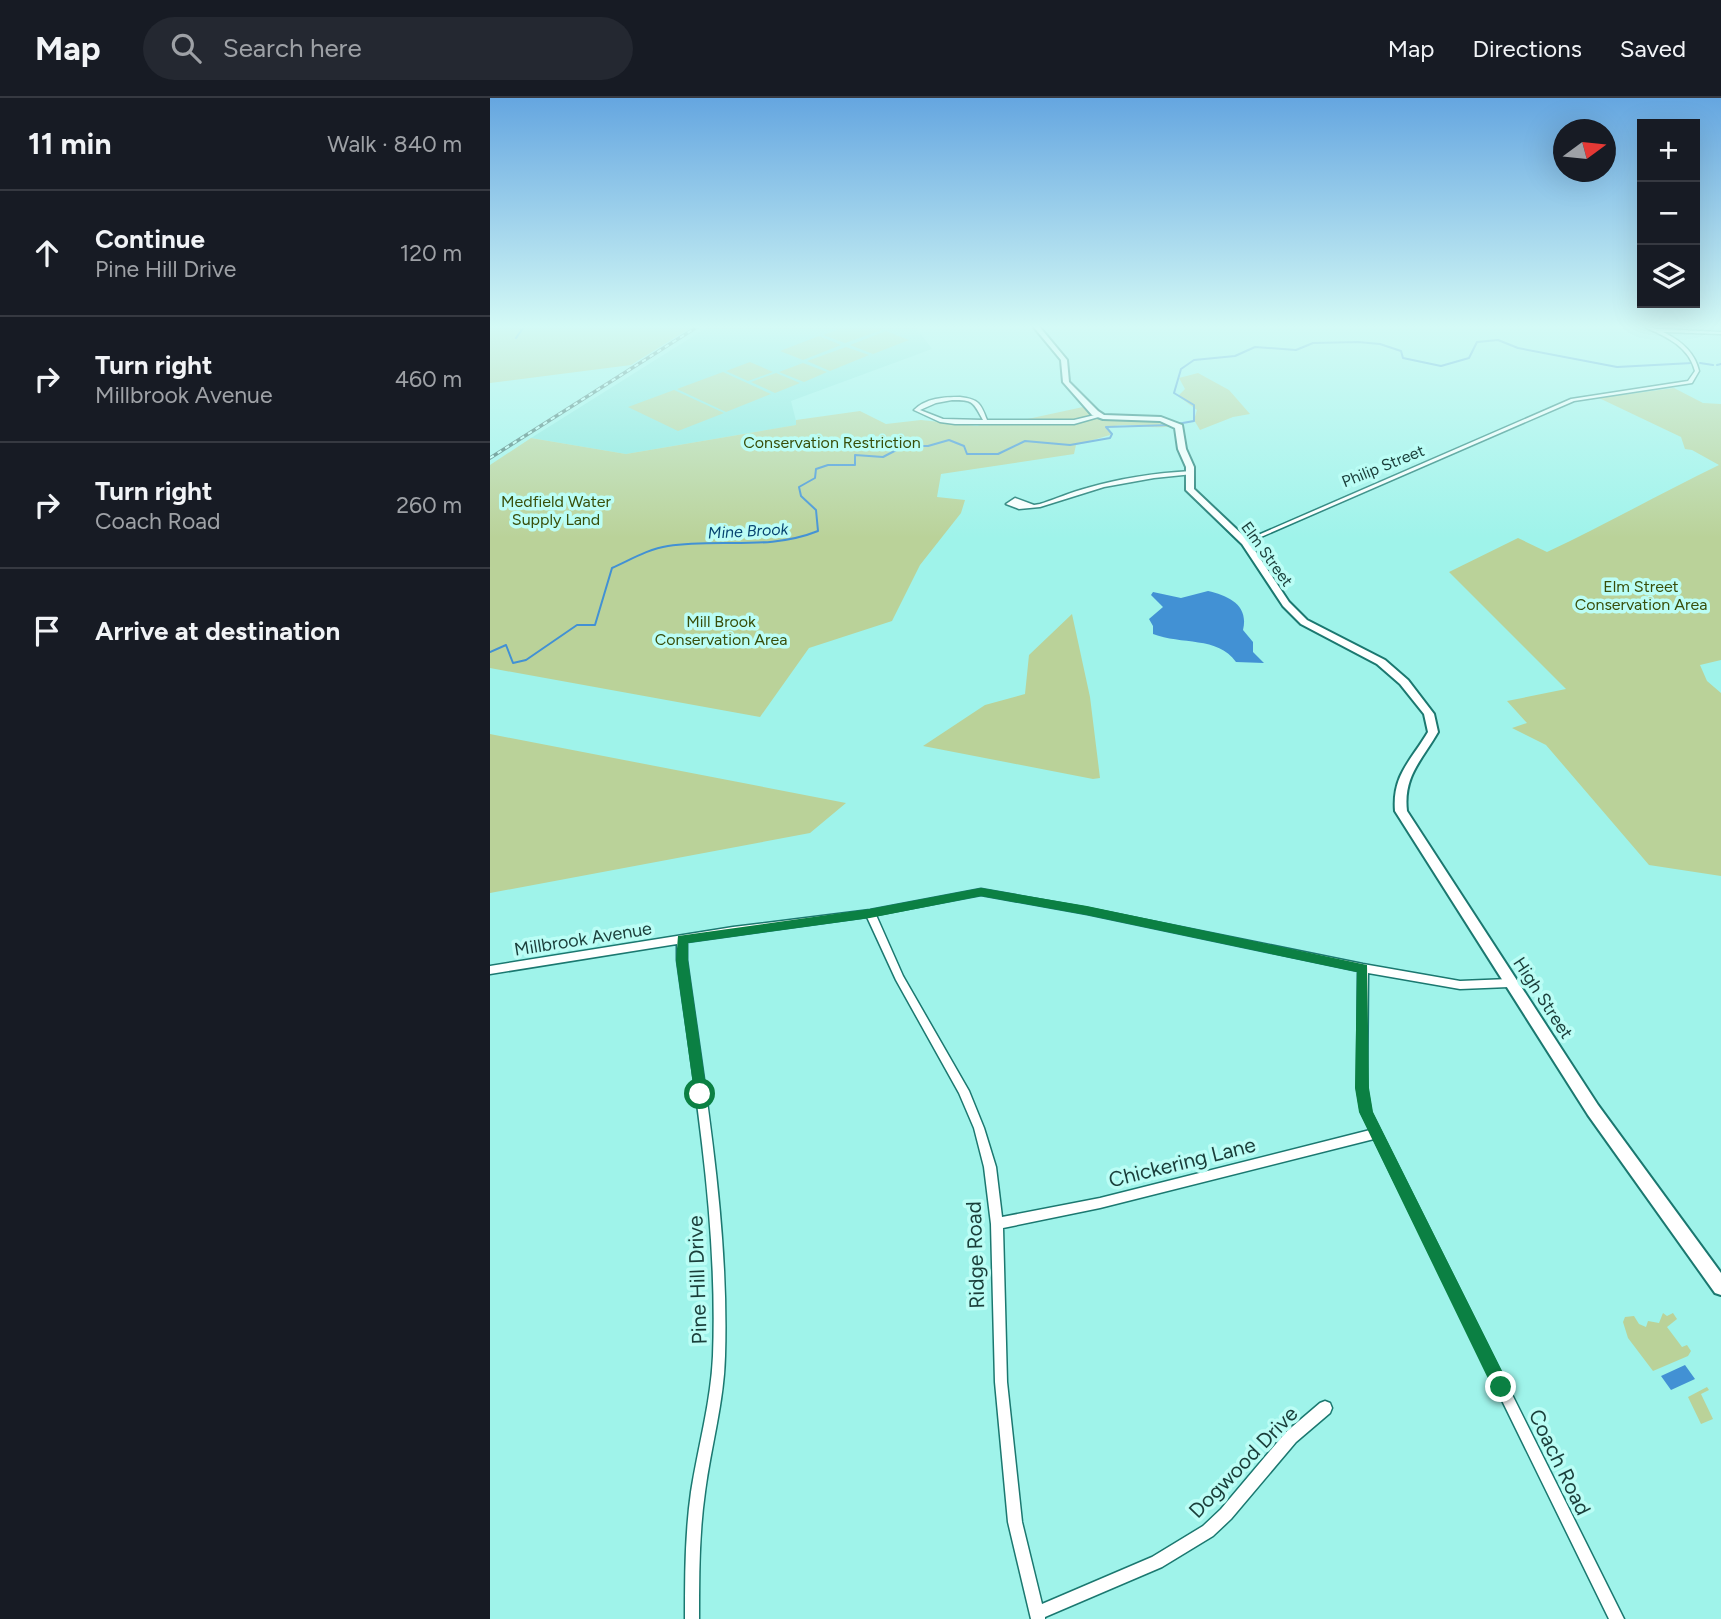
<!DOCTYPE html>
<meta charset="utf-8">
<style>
:root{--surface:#171b24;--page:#242831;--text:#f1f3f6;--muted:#9ea1a6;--line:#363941}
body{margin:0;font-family:Figtree,sans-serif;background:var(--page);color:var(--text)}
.controls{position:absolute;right:21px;top:21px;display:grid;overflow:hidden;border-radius:0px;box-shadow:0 7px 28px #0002}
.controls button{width:63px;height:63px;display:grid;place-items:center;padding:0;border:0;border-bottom:2px solid var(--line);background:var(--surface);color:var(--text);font:35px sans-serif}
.compass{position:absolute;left:1063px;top:21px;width:63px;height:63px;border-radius:50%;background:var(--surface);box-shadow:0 7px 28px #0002;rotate:75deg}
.stop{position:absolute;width:21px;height:21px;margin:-16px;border:5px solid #0b8043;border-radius:50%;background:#fff}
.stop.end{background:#0b8043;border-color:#fff;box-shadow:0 2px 7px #0008}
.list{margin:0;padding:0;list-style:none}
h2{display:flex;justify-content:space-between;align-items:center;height:91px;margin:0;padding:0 28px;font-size:30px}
h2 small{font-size:23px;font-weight:400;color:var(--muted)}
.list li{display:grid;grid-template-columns:46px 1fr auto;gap:21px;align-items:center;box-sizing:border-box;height:126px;padding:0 28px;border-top:2px solid var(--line)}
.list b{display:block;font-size:26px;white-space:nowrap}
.list p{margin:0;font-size:23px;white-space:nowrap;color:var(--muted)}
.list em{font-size:23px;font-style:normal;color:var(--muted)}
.icon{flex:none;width:38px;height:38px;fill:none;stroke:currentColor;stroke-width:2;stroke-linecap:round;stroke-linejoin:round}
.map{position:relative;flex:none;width:1231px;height:1521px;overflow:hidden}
header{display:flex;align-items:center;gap:42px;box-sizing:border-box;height:98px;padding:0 35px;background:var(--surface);border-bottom:2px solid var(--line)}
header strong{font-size:33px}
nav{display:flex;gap:38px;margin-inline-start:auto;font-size:24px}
.search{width:490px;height:63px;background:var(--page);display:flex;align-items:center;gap:18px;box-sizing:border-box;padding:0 24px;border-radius:38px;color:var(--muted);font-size:26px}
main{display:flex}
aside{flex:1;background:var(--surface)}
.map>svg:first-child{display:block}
.built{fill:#89e7dd}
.green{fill:#bad299}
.water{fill:#4291d4}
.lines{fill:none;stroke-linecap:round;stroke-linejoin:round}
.stream{stroke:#4291d4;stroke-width:2}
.street-casing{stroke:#1b7870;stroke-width:3}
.secondary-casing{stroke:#1b7870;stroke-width:4}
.street{fill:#fff;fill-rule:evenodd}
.secondary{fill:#fff;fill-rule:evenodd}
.rail-casing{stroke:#40726c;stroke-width:3.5}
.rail{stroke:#bbfdf5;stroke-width:2;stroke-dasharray:4.5;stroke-linecap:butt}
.route{fill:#0b8043}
.labels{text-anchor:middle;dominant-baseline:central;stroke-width:7;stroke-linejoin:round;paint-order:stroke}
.far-park-label{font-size:16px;fill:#384e0a;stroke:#bbfdf5}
.far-street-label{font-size:16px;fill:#1a3e3a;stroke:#bbfdf5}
.far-water-label{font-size:16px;font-style:italic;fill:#064470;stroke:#bbfdf5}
.street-label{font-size:18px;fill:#1a3e3a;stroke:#bbfdf5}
.near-street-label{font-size:21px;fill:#1a3e3a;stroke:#bbfdf5}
</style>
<header>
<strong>Map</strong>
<div class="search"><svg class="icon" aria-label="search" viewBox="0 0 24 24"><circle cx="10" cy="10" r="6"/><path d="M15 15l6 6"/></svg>Search here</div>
<nav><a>Map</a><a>Directions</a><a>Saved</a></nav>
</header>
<main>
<aside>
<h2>11 min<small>Walk · 840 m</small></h2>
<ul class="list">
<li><svg class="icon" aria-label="ahead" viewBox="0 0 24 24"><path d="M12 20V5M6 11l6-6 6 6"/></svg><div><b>Continue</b><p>Pine Hill Drive</p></div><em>120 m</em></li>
<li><svg class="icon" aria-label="right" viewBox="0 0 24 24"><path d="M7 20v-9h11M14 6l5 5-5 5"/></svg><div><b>Turn right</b><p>Millbrook Avenue</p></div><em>460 m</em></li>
<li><svg class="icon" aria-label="right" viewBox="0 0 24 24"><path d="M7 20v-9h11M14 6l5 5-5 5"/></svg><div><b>Turn right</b><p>Coach Road</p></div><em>260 m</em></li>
<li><svg class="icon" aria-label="arrive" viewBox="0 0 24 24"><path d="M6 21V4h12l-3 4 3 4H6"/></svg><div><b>Arrive at destination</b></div></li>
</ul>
</aside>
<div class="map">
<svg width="1231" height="1521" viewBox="0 0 1231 1521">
<rect width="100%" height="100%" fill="#9ff3ea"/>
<!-- built -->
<path class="built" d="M221,227H424L442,251L301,303L307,327L136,356L41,340Z"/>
<!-- green -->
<path class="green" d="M0,227H205L141,267L0,285Z
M360,227H378L392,232L355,245L333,237Z
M396,233L419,242L383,256L360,247Z
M329,238L351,247L313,262L290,253Z
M356,249L379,257L340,273L317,263Z
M260,264L283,274L258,283L236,273Z
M313,265L337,274L314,284L289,274Z
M233,274L281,296L236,314L187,291Z
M286,275L310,285L285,295L261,284Z
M708,275L739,292L760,316L743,319L710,332L704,322L707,312L688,298L695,291L689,280Z
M1184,290L1213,305L1231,306V562L1210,567L1217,583L1231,595V778L1159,767L1056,647L1022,630L1037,625L1017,603L1076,591L959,474L1028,440L1057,454C1115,427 1171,395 1229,367L1202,352L1195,351L1191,339L1109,300Z
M184,292L234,315L188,333L138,309Z
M593,309C619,331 651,317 681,328C660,333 636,322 618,330L622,335L620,337L586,347L584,356L451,376L447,399L475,402L471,415L430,467L402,523L319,550L270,619L0,570V367L41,340L136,356L306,327V322L370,313L396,326L431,322L487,328L502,324L519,325Z
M582,516L600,599L610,680L603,681L433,648L495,607L535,596L539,557Z
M0,636L356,705L320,735L0,795Z
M1173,1215L1177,1218L1183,1215L1187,1221L1177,1229L1192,1249L1197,1247L1201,1253L1198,1258L1163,1273L1138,1240L1133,1224L1135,1219L1144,1218L1149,1226L1156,1229L1158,1223L1169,1225Z
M1217,1289L1219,1292L1211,1296L1223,1321L1211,1326L1198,1299Z"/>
<!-- water -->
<path class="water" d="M718,493C739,498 759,507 753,532L763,544V554L774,565L746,564C728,538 691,547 663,536V528L659,521L673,509L661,497L663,494L691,500Z
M1195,1267L1205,1281L1181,1292L1171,1278Z"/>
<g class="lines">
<!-- stream -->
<path class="stream" d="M26,240L35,227
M1210,265L1223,267
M1227,267L1231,266
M687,326L704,323V307L684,295L691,271L704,262L745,258L765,249L806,252L823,245L868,244L890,246L911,253L913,260L951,268L979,260L987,244L1008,242L1028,250L1127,269L1202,265
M0,554L16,547L23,565L36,562L87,527H105L122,470C140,462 158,451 178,448C229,440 278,453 328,433L326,412L311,398L309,389L325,380L326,371L338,367H365V357L393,359L414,348H438L459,342L474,348L477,356H508L535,343L580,347L620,340L622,336L616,329L681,327"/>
<defs>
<path id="street" d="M1150,227H1155L1167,231L1231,234V236L1173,234C1190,242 1205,254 1209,273L1202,285L1084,303L757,445L752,444L1081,301L1198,283L1205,273C1198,246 1172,237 1150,227Z
M470,299C489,301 491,306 497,322H584L609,316L612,318L584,326H465L450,324L424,312C436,300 454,299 470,299ZM462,302C484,302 483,304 493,322L453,321L430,312L446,305Z
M701,373L703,374V376L664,380L614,389L550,409L529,411L516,406L525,400L544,407L550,406C566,401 581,394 597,390C631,380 666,375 701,373Z
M491,791L597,810L873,866L970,883L1019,881L1022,882L1024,885L1022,888L1019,889L970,891L878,875L877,990L881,1014L1134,1521H1119L884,1041L610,1110L513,1130L517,1284L532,1424L552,1506L662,1459L713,1428L731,1411L796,1334L830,1305L835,1303L840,1305L842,1310L840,1315L806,1344L741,1421L723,1438L672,1469L555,1519V1521H541L518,1424L505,1284L501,1126L494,1069L484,1030L469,995L406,882L377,819L197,844V862C215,993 239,1125 235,1258C234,1304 221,1348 215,1394C209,1436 209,1479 209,1521H195C195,1479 195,1436 201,1394C208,1349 221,1304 223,1258C228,1125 205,993 187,862V846L0,876V868L243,829L380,812ZM491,797L597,816L868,873L867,990L871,1014L880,1032L610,1100L512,1119L506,1069L494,1030L479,993L413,878L386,817Z"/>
<path id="secondary" d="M542,227H548L577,262L579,284L608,313L614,317L671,319L692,327L696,351L704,369V391L758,442L799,504L817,522L895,562L918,582L944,616L948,634C932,662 913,678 917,713L1108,1007L1231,1175V1197L1225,1195L1098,1017L905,713C902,677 921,663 938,634L934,616L910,586L887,566L811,526L793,508L752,446L696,392V369L688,351L685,330L670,323L613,321L602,317L573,284L571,262Z"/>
</defs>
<!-- street casing -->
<use href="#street" class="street-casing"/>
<!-- secondary casing -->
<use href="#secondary" class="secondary-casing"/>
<!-- street -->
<use href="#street" class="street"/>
<!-- secondary -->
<use href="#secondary" class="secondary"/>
<defs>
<path id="rail" d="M0,360L210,227"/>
</defs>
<!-- rail casing -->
<use href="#rail" class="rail-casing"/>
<!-- rail -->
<use href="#rail" class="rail"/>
</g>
<!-- sky -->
<linearGradient id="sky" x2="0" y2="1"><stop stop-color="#65a6e0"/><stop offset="0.52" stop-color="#d4faf6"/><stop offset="1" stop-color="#d4faf6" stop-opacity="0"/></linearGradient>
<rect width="1231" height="440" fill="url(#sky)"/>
<!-- route -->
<path class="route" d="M491,790L597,808L877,867L879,990L883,1014L1017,1283L1020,1289L1017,1295L1011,1298L1005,1295L869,1014L865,990L867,874L597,817L491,798L380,820L198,845V863L217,996L210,1002L205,1001L186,863L188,838L380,811Z"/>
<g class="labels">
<!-- far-park labels -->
<g class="far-park-label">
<text x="342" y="344">Conservation Restriction</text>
<text x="66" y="403">Medfield Water<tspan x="66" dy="18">Supply Land</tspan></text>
<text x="1151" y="488">Elm Street<tspan x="1151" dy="18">Conservation Area</tspan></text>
<text x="231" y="523">Mill Brook<tspan x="231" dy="18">Conservation Area</tspan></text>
</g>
<!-- far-street labels -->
<g class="far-street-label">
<text transform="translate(893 368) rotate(-22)">Philip Street</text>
<text transform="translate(777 456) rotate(54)">Elm Street</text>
</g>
<!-- far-water labels -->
<g class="far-water-label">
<text transform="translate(258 433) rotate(-3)">Mine Brook</text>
</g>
<!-- street labels -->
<g class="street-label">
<text transform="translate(93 841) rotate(-9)">Millbrook Avenue</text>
<text transform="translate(1053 900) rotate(57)">High Street</text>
</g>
<!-- near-street labels -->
<g class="near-street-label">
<text transform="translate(692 1064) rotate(-14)">Chickering Lane</text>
<text transform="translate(485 1157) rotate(-92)">Ridge Road</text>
<text transform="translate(207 1182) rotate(-92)">Pine Hill Drive</text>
<text transform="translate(753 1364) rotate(-46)">Dogwood Drive</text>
<text transform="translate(1070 1364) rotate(64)">Coach Road</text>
</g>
</g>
</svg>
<div class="controls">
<button>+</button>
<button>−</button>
<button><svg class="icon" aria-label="layers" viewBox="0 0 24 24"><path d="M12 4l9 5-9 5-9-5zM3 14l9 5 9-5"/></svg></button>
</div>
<svg class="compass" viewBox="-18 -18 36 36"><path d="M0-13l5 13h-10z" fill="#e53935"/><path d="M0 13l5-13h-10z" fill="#9ea1a6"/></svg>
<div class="stop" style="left:210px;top:996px"></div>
<div class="stop end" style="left:1011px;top:1289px"></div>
</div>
</main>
